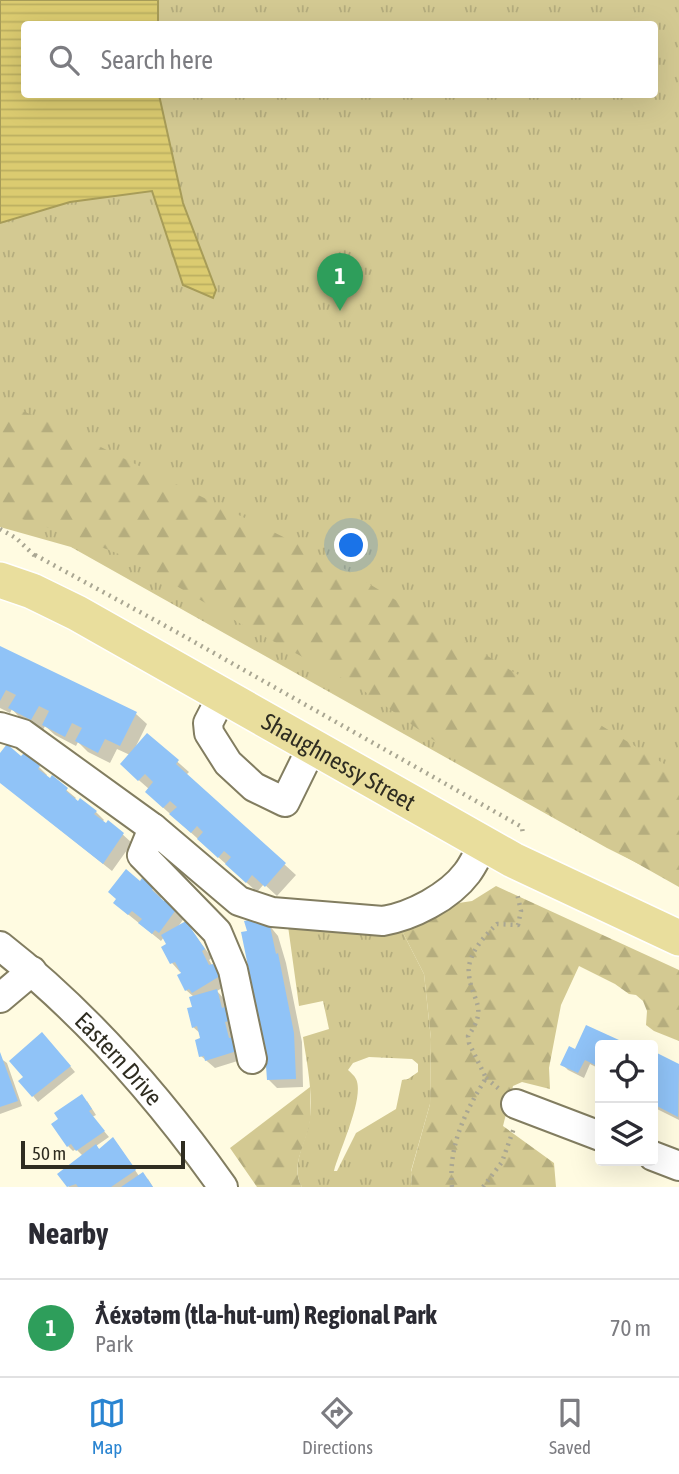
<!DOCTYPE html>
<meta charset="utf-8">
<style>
:root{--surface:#fff;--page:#f7f7f7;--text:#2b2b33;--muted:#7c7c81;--line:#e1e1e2;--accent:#2984d1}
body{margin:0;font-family:"Asap Condensed",sans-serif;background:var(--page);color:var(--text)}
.controls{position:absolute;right:21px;bottom:21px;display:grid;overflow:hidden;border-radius:7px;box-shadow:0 7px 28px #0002}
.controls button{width:63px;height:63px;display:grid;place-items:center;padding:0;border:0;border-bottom:2px solid var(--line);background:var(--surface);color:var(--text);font:35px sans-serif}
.scale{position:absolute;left:21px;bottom:18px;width:164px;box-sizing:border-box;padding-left:7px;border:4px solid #2f2d21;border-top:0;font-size:19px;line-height:24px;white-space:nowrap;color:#2f2d21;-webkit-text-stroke:5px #fffbe1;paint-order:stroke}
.you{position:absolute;left:352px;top:546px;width:24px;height:24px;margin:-18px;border:5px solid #fff;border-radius:50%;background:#1a73e8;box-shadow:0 0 0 10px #1a73e833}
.badge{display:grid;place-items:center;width:46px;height:46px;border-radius:50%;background:var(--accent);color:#fff;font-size:23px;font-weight:700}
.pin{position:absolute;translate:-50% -58px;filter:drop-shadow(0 2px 4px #0008)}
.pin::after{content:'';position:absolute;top:37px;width:24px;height:21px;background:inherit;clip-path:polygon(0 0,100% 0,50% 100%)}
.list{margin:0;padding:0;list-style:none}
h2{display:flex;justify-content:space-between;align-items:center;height:91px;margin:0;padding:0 28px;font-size:30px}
h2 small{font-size:23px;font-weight:400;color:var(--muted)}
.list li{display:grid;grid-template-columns:46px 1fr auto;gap:21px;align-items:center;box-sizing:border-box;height:98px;padding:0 28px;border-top:2px solid var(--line)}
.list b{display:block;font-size:26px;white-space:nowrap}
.list p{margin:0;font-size:23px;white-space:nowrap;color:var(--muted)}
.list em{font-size:23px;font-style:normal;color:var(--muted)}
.icon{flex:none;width:38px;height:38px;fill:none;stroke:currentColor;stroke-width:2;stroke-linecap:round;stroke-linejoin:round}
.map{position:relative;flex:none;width:679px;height:1187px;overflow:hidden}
.search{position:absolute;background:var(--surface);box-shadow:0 7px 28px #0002;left:21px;right:21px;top:21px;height:77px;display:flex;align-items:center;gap:18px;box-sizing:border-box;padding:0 24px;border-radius:7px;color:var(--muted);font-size:26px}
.sheet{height:189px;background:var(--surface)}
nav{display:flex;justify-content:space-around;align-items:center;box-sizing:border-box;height:98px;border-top:2px solid var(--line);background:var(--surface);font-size:19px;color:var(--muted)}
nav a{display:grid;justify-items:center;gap:4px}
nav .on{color:var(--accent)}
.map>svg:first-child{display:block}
.grass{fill:url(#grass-tufts);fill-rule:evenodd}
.forest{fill:url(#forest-firs)}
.water{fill:url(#water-rules);stroke:#a79c58;stroke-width:2}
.shadow{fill:#0003}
.building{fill:#90c3f7}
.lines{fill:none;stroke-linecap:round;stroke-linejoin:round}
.minor-casing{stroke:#827d60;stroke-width:32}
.major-casing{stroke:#fff;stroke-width:38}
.path{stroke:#a9a692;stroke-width:4.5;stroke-dasharray:2 5;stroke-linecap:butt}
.minor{stroke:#fff;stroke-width:28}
.major{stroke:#e9de9d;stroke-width:35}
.labels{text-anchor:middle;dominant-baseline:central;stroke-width:5;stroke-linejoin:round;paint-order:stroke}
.street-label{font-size:24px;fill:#2f2d21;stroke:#fffbe1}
</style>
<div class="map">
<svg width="679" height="1187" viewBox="0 0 679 1187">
<defs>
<pattern id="grass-tufts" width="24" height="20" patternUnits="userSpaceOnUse" patternTransform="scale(1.75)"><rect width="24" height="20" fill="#d3c992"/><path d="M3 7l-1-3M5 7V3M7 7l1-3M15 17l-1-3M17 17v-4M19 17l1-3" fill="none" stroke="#b5ad7e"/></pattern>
<pattern id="forest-firs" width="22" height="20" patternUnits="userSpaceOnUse" patternTransform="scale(1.75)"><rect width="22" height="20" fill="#d3c992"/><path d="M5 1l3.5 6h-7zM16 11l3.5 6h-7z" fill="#b5ad7e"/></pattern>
<pattern id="water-rules" width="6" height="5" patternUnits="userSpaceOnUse" patternTransform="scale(1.75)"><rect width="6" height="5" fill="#dbcb70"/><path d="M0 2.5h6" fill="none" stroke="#bcaf61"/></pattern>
</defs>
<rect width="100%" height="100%" fill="#fffbe1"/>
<!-- grass -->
<path class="grass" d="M0,0H679V884L607,848L71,547L0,527ZM24,24H654V94H24Z
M288,926L400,927L424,974L431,1039L430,1104L411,1171L412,1187H302C290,1167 305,1144 309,1124C314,1096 307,1065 303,1037L329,1029L323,1001L299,1006ZM369,1057L412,1059L418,1064V1072L408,1079L402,1080L396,1109L356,1133L337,1171H334C339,1151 365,1097 356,1079C354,1075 351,1073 348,1070L353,1063Z"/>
<!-- forest -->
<path class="forest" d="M0,402L52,423L330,560L679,773V887L493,782L357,686L241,624L129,558L68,534L0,512Z
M496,886L679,970V1041L654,1031L646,1025L647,1011L643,1001L636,995L629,994L615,984L579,966L561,1005L549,1068L550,1089L522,1082L513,1086L503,1126L554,1163L556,1187H412L411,1172L430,1104L431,1039L424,974L400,927L452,904L472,901Z
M310,1087C310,1098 311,1110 310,1121C307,1143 289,1166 302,1187H257L230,1148Z"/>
<!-- water -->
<path class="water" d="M0,0H158V24H24V94L159,95L183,203L216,290L213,298L183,285L152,191L70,202L0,223Z"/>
<!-- shadow -->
<path class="shadow" d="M0,650L136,714L147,724L135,748L147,735L189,772L186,775L296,875L277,896L264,884L257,892L158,803L149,789L133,775L130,755L117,749L110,763L88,752L78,742L76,746L55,735L45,726L43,730L21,719L12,709L10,713L0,708Z
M0,756L22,758L39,767L47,775L46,777L50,781L52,778L76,798L74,800L96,812L104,820L102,822L106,825L109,822L132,843L112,871L0,782Z
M143,881L161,897L160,899L165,903L167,900L185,917L177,928L186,923L212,958L209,960L212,965L227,985L217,991L225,1000L244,1059L215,1068L201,1056V1034L193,1027L194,997L186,990L188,968L180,972L172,963L168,945L164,937L161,941L124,911Z
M264,919L278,936L286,963L302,1042L303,1087L277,1088L269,1080L268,1069L265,1065L262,1027L257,1023L258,1011L254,990L249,985V932Z
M587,1027L626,1045H600V1069L590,1064L584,1078L568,1070L562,1064L576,1051Z
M48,1040L75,1072L38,1102L21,1081Z
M653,1053L679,1066V1120L653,1107Z
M0,1058L7,1063L22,1106L0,1114Z
M87,1101L96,1115L92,1117L109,1137L96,1146L100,1150L118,1145L139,1176L148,1179L153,1187H69L60,1174L83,1156L76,1149L73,1151L68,1146Z"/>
<!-- building -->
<path class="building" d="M0,646L137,712L120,746L105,739L98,753L75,741L82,728L72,723L65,737L42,725L49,711L39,706L31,720L8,708L16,695L6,690L0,701Z
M147,733L179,760L176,764L286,863L265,887L252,875L246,883L225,864L231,857L224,851L218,858L197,839L203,832L197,826L191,833L169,814L177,807L170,801L163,808L145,792L153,782L145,774L138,781L120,764Z
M7,744L21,756L24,753L40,766L38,769L50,778L52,775L68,788L66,791L78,801L80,798L97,811L94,814L106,823L108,820L124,833L103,864L0,783V753Z
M126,869L140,881L142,878L154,887L152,890L164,901L167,898L178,907L159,933L155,930L152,934L138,923L142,919L132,911L128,915L113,903L116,899L108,892Z
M265,917L267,926H270L276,954L278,953L294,1033L296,1079L267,1080L266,1066H263L262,1037L259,1023H255L253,1010L256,1009L251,985L248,986L245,972L249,971L241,932L247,931L244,921Z
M186,921L205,949L202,951L209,965L213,964L220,976L192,993L189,989L185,991L177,975L181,973L175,962L170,964L161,947L166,944L161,935Z
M217,989L222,1008L225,1007L229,1021L225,1022L229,1038L233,1037L237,1051L205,1061L204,1056L199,1057L195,1040L200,1038L197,1026L192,1028L187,1008L192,1007L189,997Z
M586,1025L630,1045H600V1064L598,1063L597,1066L585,1060L578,1073L560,1065L569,1046L575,1049Z
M42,1032L71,1066L32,1097L18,1081L23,1077L9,1061Z
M653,1051L679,1064L678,1117L653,1104Z
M0,1052L18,1101L0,1107Z
M82,1094L92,1109L89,1111L105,1131L76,1151L71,1144L67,1147L51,1124L58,1119L54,1113Z
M113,1137L136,1170L111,1187H78L76,1184L67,1187L57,1174L96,1144L99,1149Z
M143,1172L153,1187H121Z"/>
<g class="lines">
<defs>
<g id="minor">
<path d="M222,696L208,723L209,733L228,763L254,787L285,802L312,747"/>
<path d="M0,727L23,734L153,828L239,901L272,912L383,921C412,916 449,897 467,873C474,864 478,853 484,844"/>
<path d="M153,828L142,855L217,932L233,970L252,1059"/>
<path id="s1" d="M0,946C87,1014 159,1097 223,1187"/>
<path d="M0,998L32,971"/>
<path d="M516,1104L600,1136"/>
<path d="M653,1156L679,1166"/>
</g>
<g id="major">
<path id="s2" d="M0,580L32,591L77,613L513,860L679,938"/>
</g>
</defs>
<!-- minor casing -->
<use href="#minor" class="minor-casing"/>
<!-- major casing -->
<use href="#major" class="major-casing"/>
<!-- path -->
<path class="path" d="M0,529L16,538L35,556
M35,555L173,630L522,827L523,835
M486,1078L499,1089
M452,1187C448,1146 465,1112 486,1078L469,1043L468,1036C489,1007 472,1002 469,975C466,956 484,936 497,924L518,925L521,911L517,893
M483,1187L502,1162L514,1128"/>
<!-- minor -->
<use href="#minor" class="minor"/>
<!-- major -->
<use href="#major" class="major"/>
</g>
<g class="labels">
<!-- street labels -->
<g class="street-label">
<text stroke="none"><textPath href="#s2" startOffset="385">Shaughnessy Street</textPath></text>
<text stroke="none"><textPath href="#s1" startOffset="164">Eastern Drive</textPath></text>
</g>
</g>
</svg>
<div class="controls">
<button><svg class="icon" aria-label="locate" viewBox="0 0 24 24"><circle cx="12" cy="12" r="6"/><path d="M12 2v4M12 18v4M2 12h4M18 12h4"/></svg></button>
<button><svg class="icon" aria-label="layers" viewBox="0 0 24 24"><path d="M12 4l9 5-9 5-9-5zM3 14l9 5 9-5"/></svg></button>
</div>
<div class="scale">50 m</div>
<div class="you"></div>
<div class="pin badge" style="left:340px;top:311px;background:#2e9e5b">1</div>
<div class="search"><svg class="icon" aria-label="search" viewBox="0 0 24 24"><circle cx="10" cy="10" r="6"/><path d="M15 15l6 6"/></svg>Search here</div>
</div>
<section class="sheet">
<h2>Nearby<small></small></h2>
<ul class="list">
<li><span class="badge" style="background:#2e9e5b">1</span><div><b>ƛ̓éxətəm (tla-hut-um) Regional Park</b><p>Park</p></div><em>70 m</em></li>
</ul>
</section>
<nav>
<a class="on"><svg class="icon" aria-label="map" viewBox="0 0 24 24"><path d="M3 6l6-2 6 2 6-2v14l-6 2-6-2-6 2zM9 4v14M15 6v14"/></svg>Map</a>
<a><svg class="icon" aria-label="directions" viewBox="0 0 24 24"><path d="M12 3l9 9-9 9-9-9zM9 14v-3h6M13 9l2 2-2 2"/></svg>Directions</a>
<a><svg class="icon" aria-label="saved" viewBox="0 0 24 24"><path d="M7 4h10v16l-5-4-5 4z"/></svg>Saved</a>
</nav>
